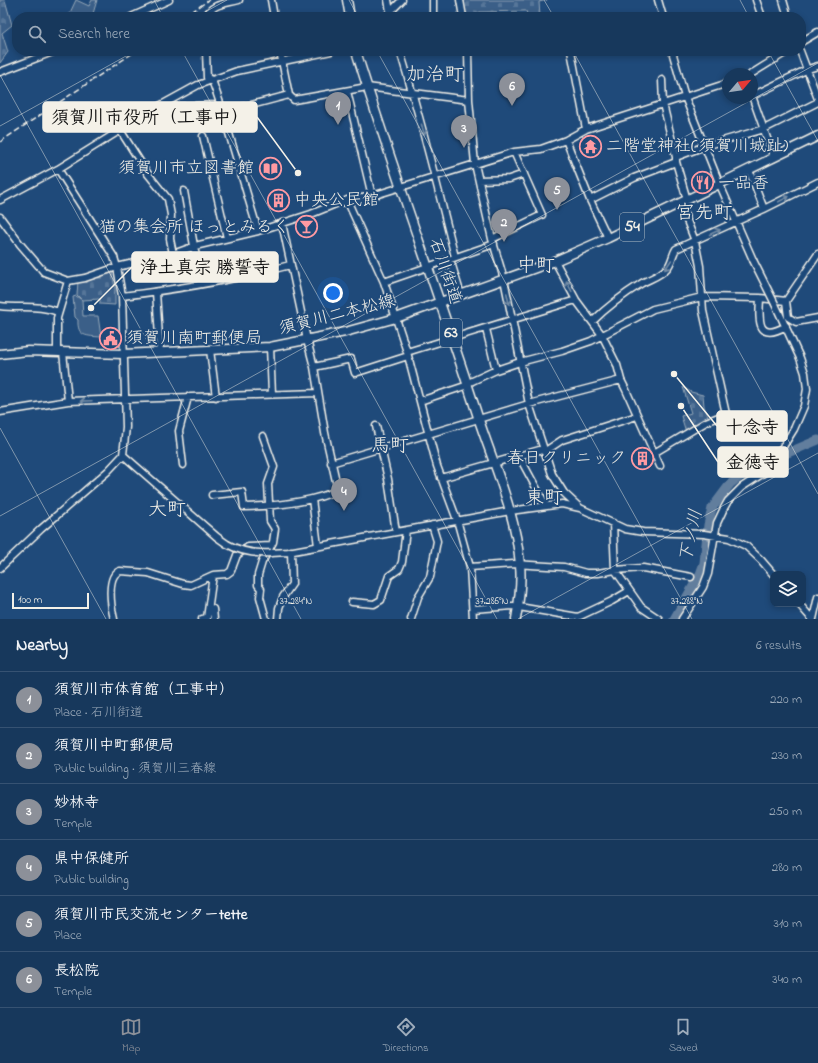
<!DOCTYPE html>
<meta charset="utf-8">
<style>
:root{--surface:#17385c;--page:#244365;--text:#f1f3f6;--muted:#9eacbb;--line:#365272;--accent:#8c9099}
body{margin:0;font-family:"Indie Flower","Klee One",sans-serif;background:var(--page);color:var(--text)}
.controls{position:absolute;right:12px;bottom:12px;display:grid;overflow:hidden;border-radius:8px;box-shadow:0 2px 6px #0003}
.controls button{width:36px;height:36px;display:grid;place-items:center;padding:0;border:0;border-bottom:1px solid var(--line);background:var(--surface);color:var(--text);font:20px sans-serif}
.compass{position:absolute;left:722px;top:68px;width:36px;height:36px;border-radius:50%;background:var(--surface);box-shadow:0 2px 6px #0003;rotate:61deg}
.scale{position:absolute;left:12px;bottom:10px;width:77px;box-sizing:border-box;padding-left:4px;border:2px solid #f4f1e8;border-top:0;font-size:11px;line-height:14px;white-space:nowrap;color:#f4f1e8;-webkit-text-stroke:3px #1f4a7a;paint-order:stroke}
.you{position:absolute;left:333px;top:293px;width:14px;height:14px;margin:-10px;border:3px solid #fff;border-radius:50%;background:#1a73e8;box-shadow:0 0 0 6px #1a73e833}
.badge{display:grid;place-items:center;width:26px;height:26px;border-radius:50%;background:var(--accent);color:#fff;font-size:13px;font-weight:700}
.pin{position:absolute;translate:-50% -33px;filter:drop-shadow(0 1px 2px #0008)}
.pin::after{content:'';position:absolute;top:21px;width:14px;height:12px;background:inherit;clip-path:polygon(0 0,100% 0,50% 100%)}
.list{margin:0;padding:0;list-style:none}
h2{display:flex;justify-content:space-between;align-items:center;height:52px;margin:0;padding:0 16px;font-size:17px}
h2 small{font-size:13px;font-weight:400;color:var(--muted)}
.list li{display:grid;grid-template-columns:26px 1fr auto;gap:12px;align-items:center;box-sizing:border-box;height:56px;padding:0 16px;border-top:1px solid var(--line)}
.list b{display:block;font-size:15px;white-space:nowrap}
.list p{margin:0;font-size:13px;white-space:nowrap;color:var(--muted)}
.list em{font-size:13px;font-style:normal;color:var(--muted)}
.icon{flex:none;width:22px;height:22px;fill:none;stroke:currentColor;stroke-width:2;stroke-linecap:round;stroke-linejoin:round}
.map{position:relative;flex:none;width:818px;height:619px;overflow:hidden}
.search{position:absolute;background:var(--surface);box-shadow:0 2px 6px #0003;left:12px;right:12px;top:12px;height:44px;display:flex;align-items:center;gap:10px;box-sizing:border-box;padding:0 14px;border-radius:16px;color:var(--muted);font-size:15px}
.sheet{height:388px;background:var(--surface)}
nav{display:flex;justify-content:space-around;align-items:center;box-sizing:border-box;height:56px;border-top:1px solid var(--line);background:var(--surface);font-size:11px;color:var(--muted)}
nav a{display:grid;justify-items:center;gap:2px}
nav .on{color:var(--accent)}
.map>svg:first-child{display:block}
.cemetery{fill:url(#cemetery-stones);stroke:#97a8b8}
.garden{fill:#3a5f88;stroke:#97a8b8}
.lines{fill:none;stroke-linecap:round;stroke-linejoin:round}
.river{stroke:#627e9d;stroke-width:9}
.minor-casing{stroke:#f4f1e8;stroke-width:9}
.major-casing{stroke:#f4f1e8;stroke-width:11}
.minor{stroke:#1f4a7a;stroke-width:6}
.major{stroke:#1f4a7a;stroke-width:8}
.rail{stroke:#f4f1e8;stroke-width:1.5;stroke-dasharray:6 3;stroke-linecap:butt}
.minor-bridge-casing{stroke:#f4f1e8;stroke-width:9;stroke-linecap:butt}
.minor-bridge{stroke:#1f4a7a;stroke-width:6}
.oneway{stroke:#748da6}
.ticks{fill:none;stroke:#f4f1e8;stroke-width:1;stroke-opacity:0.45}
.labels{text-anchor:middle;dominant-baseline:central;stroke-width:4;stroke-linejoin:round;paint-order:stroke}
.shield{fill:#1f4a7a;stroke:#b4bfc7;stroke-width:1}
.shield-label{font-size:16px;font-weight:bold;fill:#f4f1e8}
.poi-label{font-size:17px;fill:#f4f1e8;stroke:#1f4a7a;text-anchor:start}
.street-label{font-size:17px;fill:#f4f1e8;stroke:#1f4a7a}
.water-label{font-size:18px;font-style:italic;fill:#dee0dd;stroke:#1f4a7a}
.quarter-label{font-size:19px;fill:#f4f1e8;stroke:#1f4a7a}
.ticks-label{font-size:10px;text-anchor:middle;fill:#f4f1e8;stroke:#1f4a7a;stroke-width:4;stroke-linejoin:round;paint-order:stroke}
.leader{fill:none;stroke:#f4f1e8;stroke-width:1.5}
.callout-dot{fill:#f4f1e8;stroke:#1f4a7a;stroke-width:1.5}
.callout{fill:#f4f1e8;stroke:#f4f1e8;stroke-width:1.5}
.callout-label{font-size:18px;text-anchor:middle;font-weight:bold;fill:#111}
</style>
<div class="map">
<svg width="818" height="619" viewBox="0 0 818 619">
<defs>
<pattern id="cemetery-stones" width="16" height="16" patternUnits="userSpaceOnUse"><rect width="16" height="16" fill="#3a5f88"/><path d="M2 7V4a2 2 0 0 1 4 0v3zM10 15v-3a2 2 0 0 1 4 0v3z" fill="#577699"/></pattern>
</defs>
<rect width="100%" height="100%" fill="#1f4a7a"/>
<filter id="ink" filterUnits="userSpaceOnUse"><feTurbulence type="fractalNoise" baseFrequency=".025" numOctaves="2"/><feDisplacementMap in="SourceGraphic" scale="8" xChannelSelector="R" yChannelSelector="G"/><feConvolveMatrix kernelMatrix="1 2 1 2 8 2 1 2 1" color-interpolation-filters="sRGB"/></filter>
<g filter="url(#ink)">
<!-- cemetery -->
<path class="cemetery" d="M0,0H5L12,25L2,33L8,52L0,63Z
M463,0H547L539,2L540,17H528L526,11L480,12L469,17L465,11Z
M112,273L115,288V305L100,304V299L82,300L77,295L78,281Z
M683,387L691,392L703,395L704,406L710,421L686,432L681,416L691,413Z"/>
<!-- garden -->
<path class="garden" d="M76,0L89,6L92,0H97L92,17H68Z
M76,296L82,300L83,316H98L101,337C87,336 77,337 78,320L75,317L73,297Z"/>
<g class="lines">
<!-- river -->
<path class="river" d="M674,619L700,574L704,563L708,525L712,508L730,484L750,469L818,440"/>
<defs>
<path id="minor" d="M271,0L274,17
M388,0L391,17
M433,0V17
M460,0L463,17
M658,0L663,17
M756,0L762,17
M783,0L788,17
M131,17L169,0
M205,17C213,3 225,4 239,0
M385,17L402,0
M801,42L818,32
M206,51L207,78L212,80L220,103L258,231
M280,51L289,95L294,100L367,87L469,100
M400,51C421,119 438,188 455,257
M468,51L469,100L475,164L492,239L504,279L529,404L552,474L564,493L579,507
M571,51L586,129
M672,51L685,97L720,185L753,260
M772,51L776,59
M800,51L818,99
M0,72L55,51
M751,74L788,51
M662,80L663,104L676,157V162L687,200
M347,91L372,196
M752,96L808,69L818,66
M752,96L774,158
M159,108L215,105L222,110H232L289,95
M120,130L148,174L168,199L171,215L170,239L173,254
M203,136L227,238
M566,140L590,200L608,238
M676,157L705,146L764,129L818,102
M749,170L764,209
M479,180L509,179L524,174
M184,191L201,284
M0,200L58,169L156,108L198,85L237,71L331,51
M347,200L384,282L407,352L437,466L457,520L470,567L473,619
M590,200L634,178L676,162
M0,217L20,244L44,272L68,281L85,278L117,267L173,254L195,246L258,231L311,214L338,203L372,196L514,152L541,149L566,140L586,129L728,83
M492,239L542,215L514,152
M818,254L786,301L788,317L796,322L818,318
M450,259L461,295
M555,261L576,300L602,335L617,365L621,380L626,390L660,466
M384,282L494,244
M156,292L160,352
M122,296C178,289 235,280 290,265
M760,298C759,319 756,343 786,326
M0,306C19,309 40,304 58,312
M593,321C609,305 623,295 642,283C651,278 660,276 667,268C672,263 672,255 676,249L764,209L818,182
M486,329L496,370
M270,347L272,394
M210,350L216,397
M57,352V318L68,281
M63,352L68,401
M407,352L576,300
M314,367L351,359L355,373L408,356
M468,383L496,370L520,362L562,351L591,341L653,309L702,297L760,298L786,301
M420,401L468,385
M0,412L68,401L318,393
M376,426L388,479L396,532
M263,436L274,467L268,484L270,521L275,529L273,542L262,562L258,575V585L261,589L260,597L266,619
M544,452L562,440L637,416
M654,453L706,422L726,414L703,311L700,266L695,241L680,203
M123,455L217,537L227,544
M519,456L546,506
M331,463L529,404L621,380
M183,465L179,431L188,397
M441,478L543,449
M212,495L242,492L244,507C273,506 311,503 338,490L325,433L314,367L307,340L282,223
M312,499L318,546
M613,523L615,570L641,607L659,619
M271,553L288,552L510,511L562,504L580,508L625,529L643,532L704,534L729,538L746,546L761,560L773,574
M470,567L514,564L564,567L586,573H598L615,570L643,568L691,577
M0,568L41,529L108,471L123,455L126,427L122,296L117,267L114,257L58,169
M352,602L374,604L381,600L389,576L399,569L402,562L406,530
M799,604L812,619
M209,607L213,609L214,619
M473,609L513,606L578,617L612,601L629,591
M114,619C111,607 106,575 120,571L148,573L183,584L191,585L213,575L227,574L231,571L237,555L248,547L270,546
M202,619L207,618L213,575
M278,619L279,608L283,597L292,584L291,551
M411,619L418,597L430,577L437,541L432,525
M682,619L703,587L708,574L717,523L724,508L728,501L742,487L765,472L774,461L794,429L804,406L807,389L805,373L800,358L775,304
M813,619L818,597"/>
<path id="major" d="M347,0L350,17
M356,51C394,174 439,295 478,417C494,466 516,513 520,565C522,583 519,602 516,619
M0,354L28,351L123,354L270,347L345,332L396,318L555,261L608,238L818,136"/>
</defs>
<!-- minor casing -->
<use href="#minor" class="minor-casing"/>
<!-- major casing -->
<use href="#major" class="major-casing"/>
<!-- minor -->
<use href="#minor" class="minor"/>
<!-- major -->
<use href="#major" class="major"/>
<!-- rail -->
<path class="rail" d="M184,17L209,0
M0,142L136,51"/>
<defs>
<path id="minor-bridge" d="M753,260L775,304
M227,544C241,552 255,554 271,553"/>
</defs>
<!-- minor-bridge casing -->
<use href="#minor-bridge" class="minor-bridge-casing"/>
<!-- minor-bridge -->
<use href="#minor-bridge" class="minor-bridge"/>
</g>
<!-- one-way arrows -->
<defs><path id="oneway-shaft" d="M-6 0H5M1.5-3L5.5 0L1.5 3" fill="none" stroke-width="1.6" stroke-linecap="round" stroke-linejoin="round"/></defs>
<g class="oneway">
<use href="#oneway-shaft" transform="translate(423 130) rotate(75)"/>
<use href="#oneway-shaft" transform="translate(784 199) rotate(-28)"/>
<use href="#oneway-shaft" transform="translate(715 232) rotate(-24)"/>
<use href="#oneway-shaft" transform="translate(668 265) rotate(124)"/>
<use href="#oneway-shaft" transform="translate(569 286) rotate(-118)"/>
<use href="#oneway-shaft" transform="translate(508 299) rotate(78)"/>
<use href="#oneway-shaft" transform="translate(86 401) rotate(178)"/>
</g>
</g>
<!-- ticks -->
<path class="ticks" d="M154,0L163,17M349,0L358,17M544,0L554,17M740,0L749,17M196,17L227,0M182,51L497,619M377,51L692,619M573,51L818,494M768,51L818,141M0,75L301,619M0,126L135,51M0,428L106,619M0,516L818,63M518,619L818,453"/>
<!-- icons -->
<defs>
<symbol id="temple-ring" viewBox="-11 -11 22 22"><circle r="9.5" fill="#1f4a7a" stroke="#ff9aa2" stroke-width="1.5"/><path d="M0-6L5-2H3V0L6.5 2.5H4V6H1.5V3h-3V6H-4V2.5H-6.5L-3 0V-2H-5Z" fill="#ff9aa2"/></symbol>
<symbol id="library-ring" viewBox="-11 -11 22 22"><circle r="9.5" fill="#1f4a7a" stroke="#ff9aa2" stroke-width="1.5"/><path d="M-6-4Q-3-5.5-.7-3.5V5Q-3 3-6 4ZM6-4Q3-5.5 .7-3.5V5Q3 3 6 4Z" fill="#ff9aa2"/></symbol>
<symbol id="restaurant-ring" viewBox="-11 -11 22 22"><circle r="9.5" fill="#1f4a7a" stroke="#ff9aa2" stroke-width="1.5"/><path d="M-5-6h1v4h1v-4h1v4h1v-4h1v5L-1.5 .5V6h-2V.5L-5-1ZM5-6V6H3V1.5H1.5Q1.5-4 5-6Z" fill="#ff9aa2"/></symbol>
<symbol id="building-ring" viewBox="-11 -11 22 22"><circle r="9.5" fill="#1f4a7a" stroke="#ff9aa2" stroke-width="1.5"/><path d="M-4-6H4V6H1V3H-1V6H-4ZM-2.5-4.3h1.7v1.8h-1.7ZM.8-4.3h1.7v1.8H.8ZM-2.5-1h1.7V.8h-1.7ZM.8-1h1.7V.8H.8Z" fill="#ff9aa2"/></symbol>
<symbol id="bar-ring" viewBox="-11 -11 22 22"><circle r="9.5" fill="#1f4a7a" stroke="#ff9aa2" stroke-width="1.5"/><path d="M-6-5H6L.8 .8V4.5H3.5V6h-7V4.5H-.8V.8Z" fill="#ff9aa2"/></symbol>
<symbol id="civic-ring" viewBox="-11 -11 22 22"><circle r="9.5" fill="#1f4a7a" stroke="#ff9aa2" stroke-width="1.5"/><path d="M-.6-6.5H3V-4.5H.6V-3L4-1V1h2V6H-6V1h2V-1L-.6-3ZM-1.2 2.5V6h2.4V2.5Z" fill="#ff9aa2"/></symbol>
</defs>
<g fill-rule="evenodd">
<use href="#temple-ring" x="578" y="134" width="25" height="25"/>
<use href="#library-ring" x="258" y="156" width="25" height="25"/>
<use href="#restaurant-ring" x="690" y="170" width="25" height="25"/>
<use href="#building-ring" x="266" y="188" width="25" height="25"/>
<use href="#bar-ring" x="294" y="214" width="25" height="25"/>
<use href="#civic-ring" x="98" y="326" width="25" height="25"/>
<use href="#building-ring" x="630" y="446" width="25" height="25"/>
</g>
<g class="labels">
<!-- shield labels -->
<g class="shield">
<rect x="620" y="213" width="24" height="28" rx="3"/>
<rect x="440" y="319" width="22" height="28" rx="3"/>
</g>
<g class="shield-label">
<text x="632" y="227">54</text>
<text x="451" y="333">63</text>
</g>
<!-- poi labels -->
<g class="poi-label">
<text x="606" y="146">二階堂神社(須賀川城趾)</text>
<text x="254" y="168" text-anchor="end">須賀川市立図書館</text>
<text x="718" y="183">一品香</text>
<text x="294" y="200">中央公民館</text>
<text x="290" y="227" text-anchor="end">猫の集会所 ほっとみるく</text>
<text x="126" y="338">須賀川南町郵便局</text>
<text x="626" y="458" text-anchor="end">春日クリニック</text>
</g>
<!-- street labels -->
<g class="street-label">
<text transform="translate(445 271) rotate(71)">石川街道</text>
<text transform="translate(337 315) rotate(-14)">須賀川二本松線</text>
</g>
<!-- water labels -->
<g class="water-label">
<text transform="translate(692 536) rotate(-78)">下ノ川</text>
</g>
<!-- quarter labels -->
<g class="quarter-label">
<text x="435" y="75">加治町</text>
<text x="704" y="213">宮先町</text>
<text x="536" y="266">中町</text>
<text x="390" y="446">馬町</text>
<text x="544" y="498">東町</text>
<text x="167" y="510">大町</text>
</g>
</g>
<g class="ticks-label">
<text x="296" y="604">37.284°N</text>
<text x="492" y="604">37.286°N</text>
<text x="687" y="604">37.288°N</text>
</g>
<!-- callouts -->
<path class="leader" d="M298 173L257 117M91 308L132 267M674 374L717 426M681 406L718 462"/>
<g class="callout-dot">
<circle cx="298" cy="173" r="4"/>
<circle cx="91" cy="308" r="4"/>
<circle cx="674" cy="374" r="4"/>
<circle cx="681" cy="406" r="4"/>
</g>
<g class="callout">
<rect x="43" y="102" width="214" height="30" rx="4"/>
<rect x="132" y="252" width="146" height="30" rx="4"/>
<rect x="717" y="411" width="70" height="30" rx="4"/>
<rect x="718" y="447" width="70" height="30" rx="4"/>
</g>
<g class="callout-label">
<text x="150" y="123">須賀川市役所（工事中）</text>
<text x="205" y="273">浄土真宗 勝誓寺</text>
<text x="752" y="433">十念寺</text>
<text x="753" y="468">金徳寺</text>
</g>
</svg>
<div class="controls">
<button><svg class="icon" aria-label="layers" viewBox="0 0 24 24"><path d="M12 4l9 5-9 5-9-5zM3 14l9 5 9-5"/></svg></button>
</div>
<svg class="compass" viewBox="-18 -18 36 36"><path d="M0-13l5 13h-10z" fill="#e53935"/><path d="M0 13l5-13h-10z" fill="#9eacbb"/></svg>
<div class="scale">100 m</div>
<div class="you"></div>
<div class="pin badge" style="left:338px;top:125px">1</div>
<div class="pin badge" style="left:504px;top:242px">2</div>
<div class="pin badge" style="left:464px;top:148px">3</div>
<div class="pin badge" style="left:344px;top:511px">4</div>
<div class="pin badge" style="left:557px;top:210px">5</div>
<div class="pin badge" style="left:512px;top:106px">6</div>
<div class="search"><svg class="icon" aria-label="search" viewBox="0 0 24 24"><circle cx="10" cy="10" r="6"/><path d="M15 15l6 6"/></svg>Search here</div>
</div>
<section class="sheet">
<h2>Nearby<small>6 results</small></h2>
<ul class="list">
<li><span class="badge">1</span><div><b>須賀川市体育館（工事中）</b><p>Place · 石川街道</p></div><em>220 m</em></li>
<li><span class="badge">2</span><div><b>須賀川中町郵便局</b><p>Public building · 須賀川三春線</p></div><em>230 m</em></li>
<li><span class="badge">3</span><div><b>妙林寺</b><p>Temple</p></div><em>250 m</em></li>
<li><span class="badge">4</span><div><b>県中保健所</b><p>Public building</p></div><em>280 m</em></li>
<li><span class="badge">5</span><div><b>須賀川市民交流センターtette</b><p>Place</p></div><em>310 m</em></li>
<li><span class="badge">6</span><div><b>長松院</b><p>Temple</p></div><em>340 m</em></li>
</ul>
</section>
<nav>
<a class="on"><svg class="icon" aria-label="map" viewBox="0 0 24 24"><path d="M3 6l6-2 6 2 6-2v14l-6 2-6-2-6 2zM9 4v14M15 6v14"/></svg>Map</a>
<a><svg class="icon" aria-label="directions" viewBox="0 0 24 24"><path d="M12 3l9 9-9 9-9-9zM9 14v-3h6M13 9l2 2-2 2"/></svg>Directions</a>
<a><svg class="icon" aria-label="saved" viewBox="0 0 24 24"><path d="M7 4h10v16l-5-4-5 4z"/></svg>Saved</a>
</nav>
